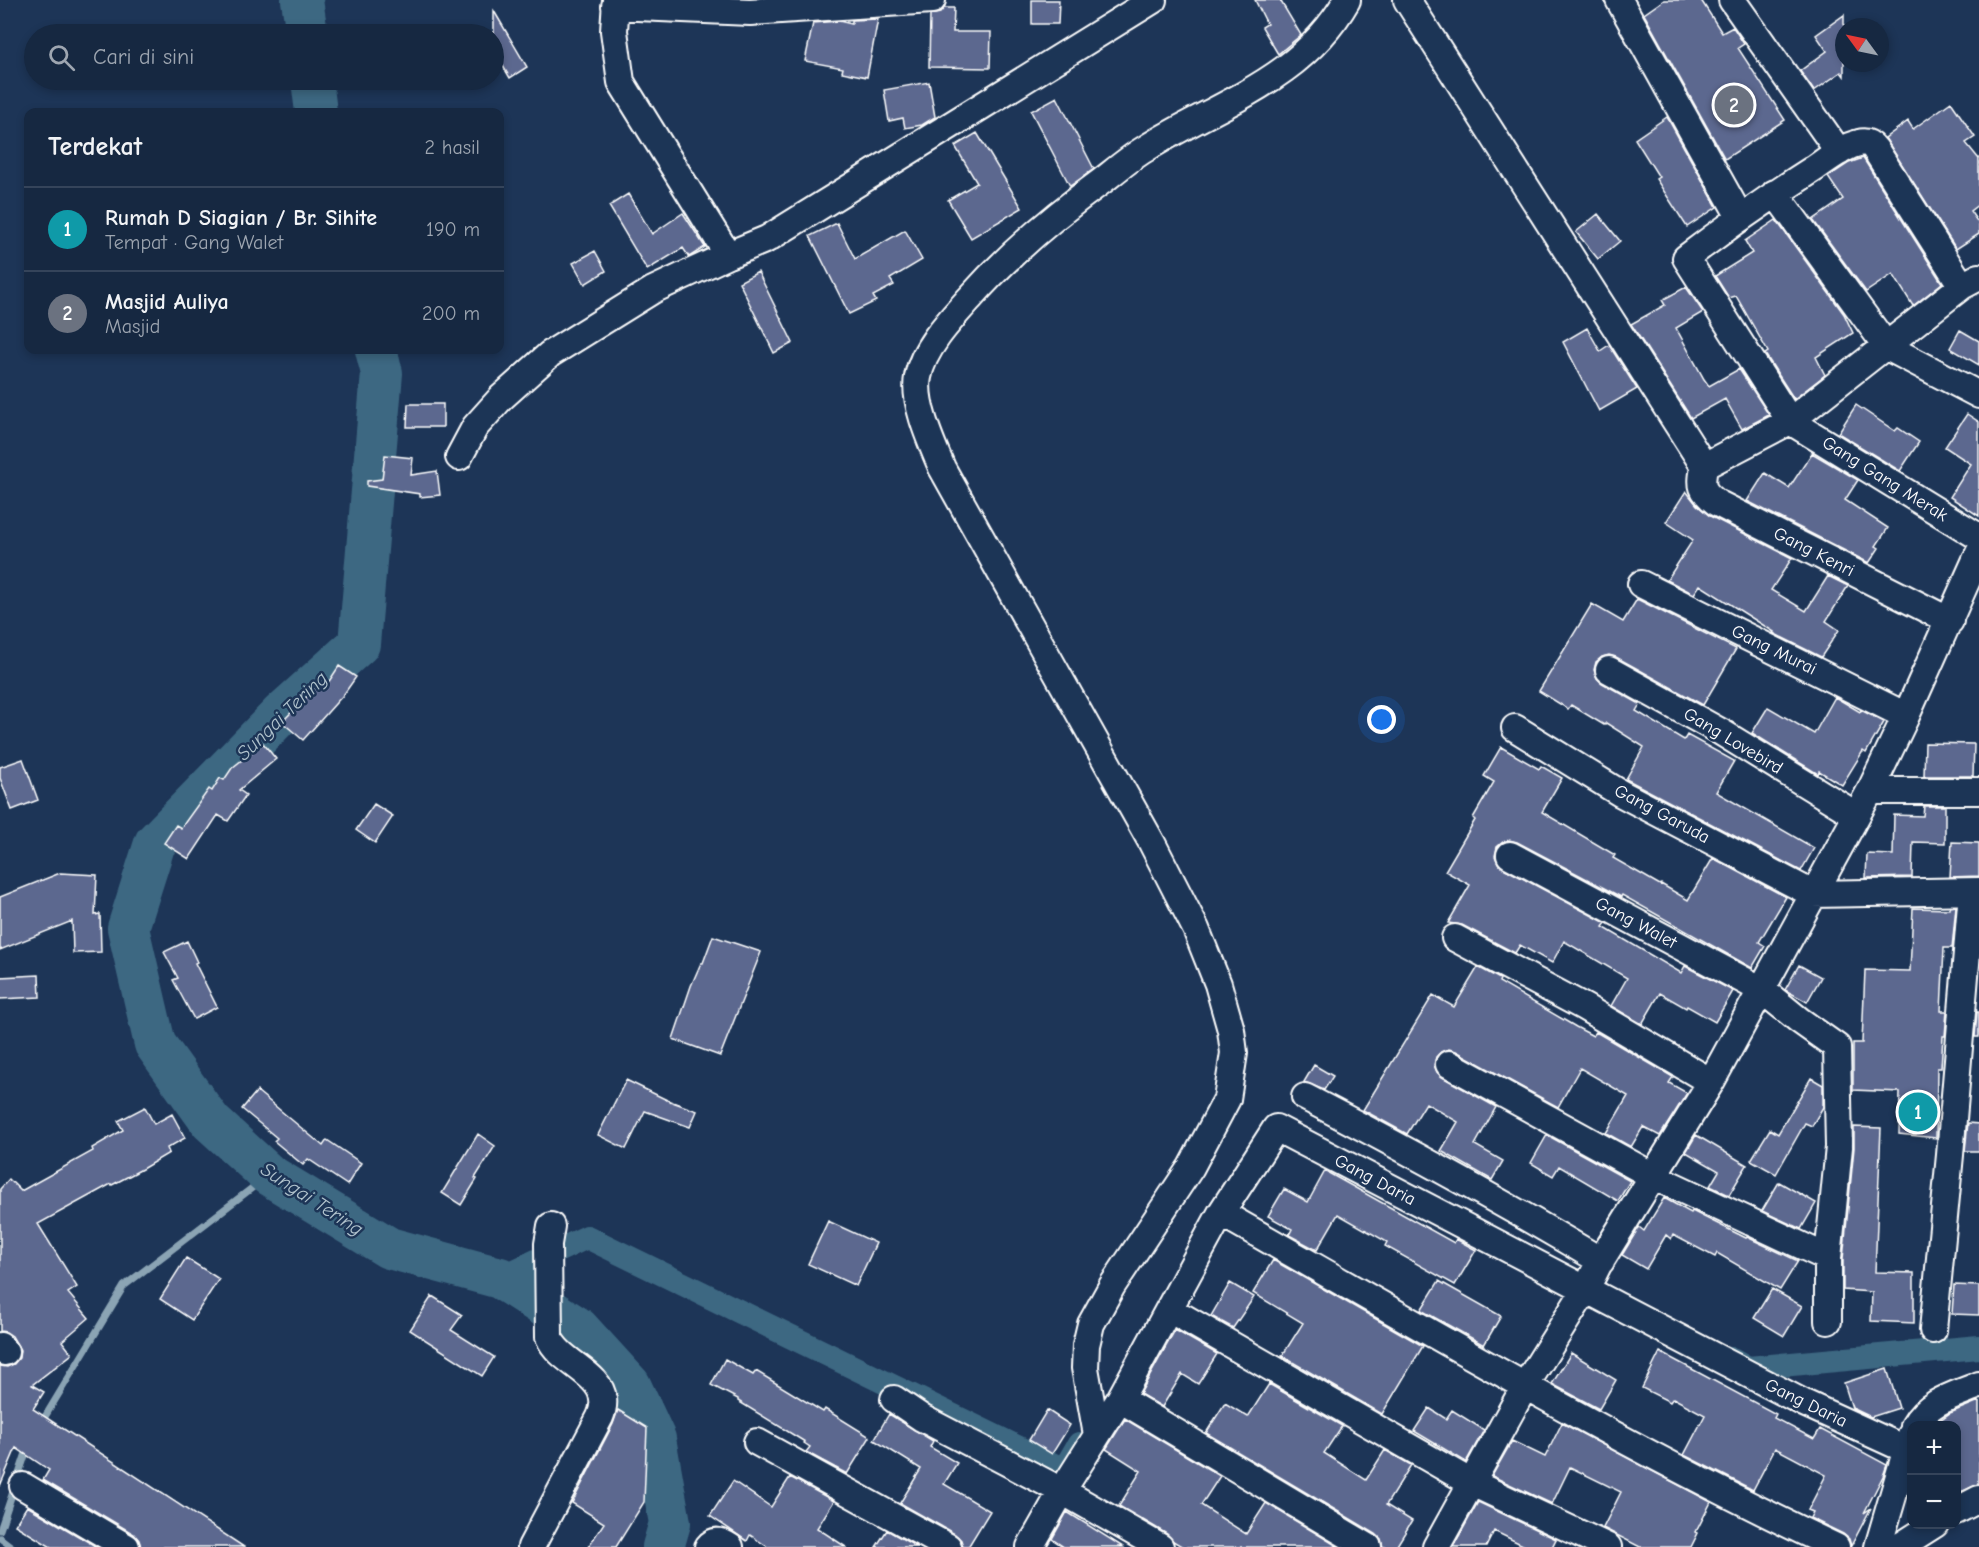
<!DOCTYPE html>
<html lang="id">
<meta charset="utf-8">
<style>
:root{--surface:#162841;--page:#1f3048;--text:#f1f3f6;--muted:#9ea6b1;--line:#35445a;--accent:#ea580c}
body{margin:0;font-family:"Comic Neue",sans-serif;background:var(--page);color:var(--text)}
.controls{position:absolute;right:18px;bottom:18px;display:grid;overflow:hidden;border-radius:12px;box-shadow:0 3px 9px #0003}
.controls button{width:54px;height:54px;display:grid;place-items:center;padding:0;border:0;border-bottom:2px solid var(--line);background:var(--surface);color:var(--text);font:30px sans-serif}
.compass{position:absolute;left:1835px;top:18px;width:54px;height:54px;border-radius:50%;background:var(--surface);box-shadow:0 3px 9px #0003;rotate:303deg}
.you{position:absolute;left:1382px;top:720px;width:21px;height:21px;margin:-15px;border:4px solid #fff;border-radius:50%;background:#1a73e8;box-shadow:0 0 0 9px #1a73e833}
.badge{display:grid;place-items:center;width:39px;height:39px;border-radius:50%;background:var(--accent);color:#fff;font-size:20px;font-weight:700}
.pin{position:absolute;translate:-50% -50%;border:3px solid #fff;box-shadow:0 2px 6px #0006}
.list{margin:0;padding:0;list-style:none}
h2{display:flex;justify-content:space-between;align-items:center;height:78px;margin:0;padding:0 24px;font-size:26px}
h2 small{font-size:20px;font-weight:400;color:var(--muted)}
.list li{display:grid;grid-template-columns:39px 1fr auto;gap:18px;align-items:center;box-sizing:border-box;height:84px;padding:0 24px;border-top:2px solid var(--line)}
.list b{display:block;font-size:22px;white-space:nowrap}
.list p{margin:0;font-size:20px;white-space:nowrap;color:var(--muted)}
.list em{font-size:20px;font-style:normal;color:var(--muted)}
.icon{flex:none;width:33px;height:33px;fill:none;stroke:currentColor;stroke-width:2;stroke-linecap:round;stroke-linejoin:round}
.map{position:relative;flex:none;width:1979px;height:1547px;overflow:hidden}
.search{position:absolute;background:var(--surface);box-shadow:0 3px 9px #0003;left:24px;top:24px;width:480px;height:66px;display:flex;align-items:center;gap:15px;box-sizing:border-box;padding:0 21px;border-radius:33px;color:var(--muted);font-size:22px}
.panel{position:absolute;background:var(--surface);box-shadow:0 3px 9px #0003;left:24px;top:108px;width:480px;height:246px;border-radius:12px}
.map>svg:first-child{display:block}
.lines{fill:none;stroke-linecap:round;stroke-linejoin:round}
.stream{stroke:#8ba4b4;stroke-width:7}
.canal{stroke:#3d6882;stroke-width:24}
.river{stroke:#3d6882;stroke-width:42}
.building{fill:#5c688f;stroke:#fff;stroke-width:1.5}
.minor-casing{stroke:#fff;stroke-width:30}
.minor{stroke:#1d3557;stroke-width:26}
.labels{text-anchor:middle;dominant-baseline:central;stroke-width:5;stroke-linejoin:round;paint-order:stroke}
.street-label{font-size:18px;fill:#fff;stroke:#1d3557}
.water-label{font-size:20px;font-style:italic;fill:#b1c3cd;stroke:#1d3557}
</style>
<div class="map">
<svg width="1979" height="1547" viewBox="0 0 1979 1547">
<rect width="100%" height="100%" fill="#1d3557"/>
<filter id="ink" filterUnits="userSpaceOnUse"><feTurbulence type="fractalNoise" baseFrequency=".0167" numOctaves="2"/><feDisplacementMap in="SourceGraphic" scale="12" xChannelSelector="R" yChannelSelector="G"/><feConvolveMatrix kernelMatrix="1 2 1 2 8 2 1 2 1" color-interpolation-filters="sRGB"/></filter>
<g filter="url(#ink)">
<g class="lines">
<!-- stream -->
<path class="stream" d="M40,1425L124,1286L269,1175
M0,1530L28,1447
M0,1538L12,1547"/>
<!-- canal -->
<path class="canal" d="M500,1278L587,1237L1064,1470L1079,1444
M1732,1359L1748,1368L1979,1347"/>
<!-- river -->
<path class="river" d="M302,0L307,34
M312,80L316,112
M376,350L382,373L359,644L281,714L155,843L128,928L155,1044L211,1122L269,1175L389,1248L500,1278L578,1328L630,1385L655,1439L670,1523L663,1547"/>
</g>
<!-- building -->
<path class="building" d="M1032,0H1059L1058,24H1032Z
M1255,0H1280L1301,35L1278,54L1262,27L1267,24Z
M1664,0H1701L1722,33L1733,27L1744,44L1738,48L1785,120L1725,159L1644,14Z
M944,8H954L953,32H991L990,68L929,67L930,15L940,13Z
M494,11L527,67L510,78L494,51Z
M1844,15V76L1841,72L1814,91L1800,71L1827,51L1816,35Z
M878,19L867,77L842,72L843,68L805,61L813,23L839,21L852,24V20Z
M929,82L935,117L922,125L905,128L903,118L889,121L884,90Z
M1057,97L1094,169L1070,186L1031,111Z
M1951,102L1975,137L1966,143L1979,159V204L1970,211L1979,224V234L1956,249L1885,138L1908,121L1913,129Z
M1667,117L1717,207L1687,227L1656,179L1659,177L1635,139Z
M977,133L1022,208L971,238L948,200L977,183L955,146Z
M1863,158L1942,283L1913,306L1893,274L1866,292L1813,220L1843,199L1828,177L1849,163Z
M628,194L652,234L683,213L705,247L689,257L683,248L647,270L609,206Z
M1598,214L1620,241L1598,259L1576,232Z
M1776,220L1844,314L1853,333L1816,357L1825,375L1794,399L1765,354L1768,352L1736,296L1729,298L1715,276L1752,253L1745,241Z
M837,223L855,259L905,230L922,260L890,279L894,285L873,296L876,301L849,314L810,236Z
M595,251L606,271L585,284L573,263Z
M758,272L793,343L774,353L739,282Z
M1686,287L1703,312L1676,328L1704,379L1709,386L1739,369L1769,415L1742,429L1725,399L1691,418L1631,324L1665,305L1662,300Z
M1587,328L1600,351L1609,345L1637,389L1599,411L1563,342Z
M1960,330L1979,341V365L1950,348Z
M408,404H443V427H407Z
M1856,405L1895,431L1898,428L1919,442L1900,471L1838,433Z
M1967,414L1979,422V516L1950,497L1971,464L1945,447Z
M1812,453L1858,480L1845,500L1888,528L1876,546L1879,548L1869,563L1747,501L1765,473L1789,488Z
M385,455L413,458L411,475L437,471L440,495L420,497V494L367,486V481L382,479Z
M1686,491L1697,505L1710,516L1792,558L1771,590L1806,611L1828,576L1848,586L1826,621L1839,630L1821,657L1773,633L1774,632L1700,585L1694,594L1667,580L1693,540L1666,522Z
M1637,599L1736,649L1703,705L1616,657L1609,655L1602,657L1596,662L1594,670L1597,678L1602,683L1640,704L1636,711L1684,740L1687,735L1734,761L1716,792L1814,848L1801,871L1626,779L1644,747L1606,723L1604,725L1571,705L1568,709L1539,691L1592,604L1623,622Z
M339,666L356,677L344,694L303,740L282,722L321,682L326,686Z
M1835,697L1860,712L1861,710L1884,722L1866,753L1863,751L1842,785L1819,771L1818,774L1752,733L1768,707L1814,734Z
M263,743L276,759L239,790L246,795L228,821L218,815L189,859L164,843L176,825L181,828L209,789L212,791L220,778L224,780L232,768Z
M1925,743L1974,744L1973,776H1924Z
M1501,747L1539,769L1541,766L1562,778L1542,812L1615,855L1613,858L1660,885L1661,884L1688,900L1713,858L1786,897L1759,942L1765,946L1752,968L1622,895L1621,897L1517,842L1509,840L1503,842L1497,847L1495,856L1498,863L1503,868L1606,923L1603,927L1681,973L1685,966L1733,991L1715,1022L1687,1006L1686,1008L1660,993L1642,1024L1611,1006L1627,978L1564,941L1552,963L1520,945L1515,953L1462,925L1448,923L1470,885L1445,871L1475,820L1473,818L1494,782L1484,776Z
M23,759L38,800L12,810L0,778V767Z
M374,804L393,816L375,843L356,830Z
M1924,806H1945V843L1913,842L1912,877L1866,878L1867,854L1893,855L1894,815L1923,816Z
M1952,842L1979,843V876L1950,877Z
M60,873L97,875L95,915L100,914L101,952L73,953L72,921L0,950V897Z
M1956,906L1952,948H1944L1941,1011H1947L1945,1036H1943L1941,1068H1937L1936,1138L1899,1134L1900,1092L1853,1090V1043H1862L1865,970L1910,971L1913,908L1950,909V907Z
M713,936L761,952L720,1056L673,1039L691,986L701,963H703Z
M187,941L197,962L195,963L217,1007L194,1019L173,980L178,978L164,952Z
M1799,965L1821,977L1807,1002L1785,990Z
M1478,967L1500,979L1499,982L1576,1027L1593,1036L1596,1032L1673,1077L1669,1083L1687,1093L1660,1136L1643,1127L1631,1147L1606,1133L1628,1096L1580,1068L1558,1107L1456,1051L1449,1049L1441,1052L1436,1057L1434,1065L1437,1072L1442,1077L1496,1107L1475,1145L1503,1161L1492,1180L1441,1151L1458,1122L1426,1103L1407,1134L1363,1110L1433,995L1454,1007Z
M39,975L40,997L0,999V977Z
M1977,1012H1979V1037H1975Z
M1314,1065L1333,1076L1324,1090L1304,1082Z
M1811,1078L1823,1085V1107L1812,1126L1805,1123L1776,1174L1751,1160L1770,1129L1778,1134Z
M626,1080L667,1100L697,1111L690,1127L645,1111L626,1149L598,1135Z
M257,1091L323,1146L327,1140L361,1163L347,1185L308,1159L303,1165L274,1141L277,1138L242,1109Z
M145,1107L154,1124L172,1114L185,1138L167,1148L169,1153L142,1169L112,1185L111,1184L38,1224L77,1287L68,1293L89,1318L62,1341L72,1354L32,1385L44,1392L33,1409L244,1547H141L139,1540L134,1534L43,1480L49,1470L16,1448L0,1486V1366L7,1367L14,1364L19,1358L20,1350L12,1336L6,1332L0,1331V1189L9,1179L21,1191L93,1151L92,1148L123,1130L118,1121Z
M1968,1123L1979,1124V1151H1965Z
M1854,1127L1881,1128L1875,1272L1914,1273V1323L1871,1321L1872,1292L1843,1290V1259L1854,1148Z
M478,1134L495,1146L475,1178L477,1179L461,1205L442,1193Z
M1547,1135L1630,1181L1618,1201L1559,1166L1553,1176L1531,1163Z
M1696,1135L1747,1165L1729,1195L1710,1186L1719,1171L1686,1152Z
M1325,1171L1454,1243L1456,1239L1476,1250L1455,1285L1385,1246L1387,1242L1338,1214L1317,1250L1289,1235L1292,1229L1268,1216L1284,1189L1308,1202Z
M1779,1182L1816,1203L1801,1229L1762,1211Z
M1664,1198L1691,1213L1692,1211L1746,1238L1747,1237L1798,1261L1780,1290L1717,1253L1715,1257L1673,1235L1671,1239L1666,1235L1646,1269L1622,1255L1639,1227L1644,1231Z
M828,1221L876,1243L856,1286L808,1264Z
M186,1258L219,1279L192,1320L160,1299Z
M1273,1260L1423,1346L1382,1414L1282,1356L1303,1323L1253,1293Z
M1439,1281L1501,1316L1484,1345L1421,1310Z
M1230,1283L1254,1297L1233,1328L1211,1316Z
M1954,1285L1979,1286V1315L1952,1314Z
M1772,1289L1802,1306L1784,1336L1754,1318Z
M432,1296L462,1315L451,1330L494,1357L482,1376L410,1330Z
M1175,1330L1217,1354L1198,1384L1182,1374L1162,1407L1140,1394Z
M1660,1352L1776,1414L1774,1418L1814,1439L1820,1429L1887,1465L1883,1476L1864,1513L1871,1508L1851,1546L1849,1539L1843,1534L1810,1518L1813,1512L1808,1510L1826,1475L1775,1448L1753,1490L1684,1455L1705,1415L1673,1398L1670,1402L1642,1388Z
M1571,1353L1616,1380L1599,1409L1552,1384Z
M725,1359L753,1375L756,1371L823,1412L825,1409L870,1437L847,1474L806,1452L810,1447L804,1443L805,1442L738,1401V1399L711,1385Z
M1887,1369L1899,1408L1871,1417L1852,1408L1844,1383Z
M1269,1384L1342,1426L1324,1453L1366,1480L1385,1450L1411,1465L1386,1505L1412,1521L1396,1547H1383L1381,1539L1376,1534L1206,1433L1225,1403L1248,1417Z
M1979,1401V1484L1956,1494V1425H1933L1950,1413Z
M1429,1408L1446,1419L1452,1410L1484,1430L1466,1462L1414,1431Z
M618,1410L647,1428L644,1502L616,1547H588L604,1523L572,1503L613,1424Z
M1047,1410L1070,1425L1052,1454L1029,1440Z
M889,1414L933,1441L930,1447L957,1463L944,1484L990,1511L968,1547H963L961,1540L955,1534L900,1503L921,1469L874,1440Z
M1125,1419L1220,1476L1201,1505L1246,1534L1266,1503L1339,1547H1183L1173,1541L1167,1534L1119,1506L1141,1471L1106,1449Z
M1562,1423L1711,1502L1696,1532L1698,1533L1691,1547H1640L1603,1528L1621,1492L1570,1467L1552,1504L1492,1476L1512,1441L1545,1457Z
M790,1477L834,1501L817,1528L846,1547H768L750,1535L747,1541L710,1516L733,1481L771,1507Z
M1478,1502L1556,1539L1552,1547H1527L1494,1531L1486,1547H1453Z
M27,1506L97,1547H51L15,1525Z
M1067,1512L1123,1547H1064L1052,1539Z
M887,1530L917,1547H876Z"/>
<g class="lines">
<defs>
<path id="minor" d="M616,0L614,31L621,82L728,255
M1407,0L1704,466
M1619,0L1740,217
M1732,0L1839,152
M615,6L750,12L932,0
M1775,193L1887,347L1979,395
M1962,286L1875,149C1871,144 1866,141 1859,143C1844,146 1828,159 1815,168C1771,196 1728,226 1686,258L1790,421L1979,537
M459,457L475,427L501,398L550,354L653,290L728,255L767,239L1153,0
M1704,466L1790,421L1962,286L1979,277
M1704,466C1701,486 1700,490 1717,503L1950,621
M1641,584L1906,716
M1609,670L1721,732L1856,815
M1515,728L1620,793L1813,894L1979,891
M1870,791H1979
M1510,855L1762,990L1799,1020L1837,1047L1839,1147L1828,1258V1321
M1455,938L1584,1007L1711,1082
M1449,1064L1653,1176L1828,1258
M1305,1097C1405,1149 1504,1203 1601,1261
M1221,1213C1423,1328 1625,1448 1836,1547
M1169,1309L1470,1482L1608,1547
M1933,1330L1950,1155L1972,892
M0,1346L5,1352
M894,1399L922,1418L1062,1491L1160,1547
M1120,1399L1368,1547
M1914,1426C1928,1401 1955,1395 1979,1385
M1097,1435L1085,1368L1086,1345L1091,1324L1112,1286L1191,1167L1227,1099L1234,1053L1231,1030L1218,984L1196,929L1152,843L942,468C932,444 913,403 918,377C923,348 951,319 970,298C1009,254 1054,216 1102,181C1116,170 1130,158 1145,149C1218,103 1301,81 1347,0
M757,1442L948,1547
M23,1486L126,1547
M1956,1511L1979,1499
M531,1547L600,1417C602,1412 604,1405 603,1399C601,1373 559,1362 549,1337L548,1244L551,1226
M708,1547C715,1538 722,1542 730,1547
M1030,1547L1062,1491L1120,1399L1221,1213L1276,1128L1804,1403L1907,1450
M1436,1547L1525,1386L1587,1287L1598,1265L1711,1082L1870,791L1906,716L1979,553
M1878,1547L1911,1435
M1899,1547L1935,1524"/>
</defs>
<!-- minor casing -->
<use href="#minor" class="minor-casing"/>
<!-- minor -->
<use href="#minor" class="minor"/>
</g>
</g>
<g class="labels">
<!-- street labels -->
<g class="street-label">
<text transform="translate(1885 479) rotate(32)">Gang Gang Merak</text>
<text transform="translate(1814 552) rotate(27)">Gang Kenri</text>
<text transform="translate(1774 650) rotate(26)">Gang Murai</text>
<text transform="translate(1733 741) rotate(31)">Gang Lovebird</text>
<text transform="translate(1662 814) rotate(28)">Gang Garuda</text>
<text transform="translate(1636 923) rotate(28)">Gang Walet</text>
<text transform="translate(1375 1180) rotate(28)">Gang Daria</text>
<text transform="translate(1806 1403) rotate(26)">Gang Daria</text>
</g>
<!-- water labels -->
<g class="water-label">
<text transform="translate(282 716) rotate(-44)">Sungai Tering</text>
<text transform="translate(312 1199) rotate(33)">Sungai Tering</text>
</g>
</g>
</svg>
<div class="controls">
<button>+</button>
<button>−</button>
</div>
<svg class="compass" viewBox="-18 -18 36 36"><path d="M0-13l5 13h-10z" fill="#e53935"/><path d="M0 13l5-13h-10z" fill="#9ea6b1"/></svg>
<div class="you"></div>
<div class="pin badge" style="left:1918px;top:1112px;background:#0f9aa8">1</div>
<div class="pin badge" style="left:1734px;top:105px;background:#6b7280">2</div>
<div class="search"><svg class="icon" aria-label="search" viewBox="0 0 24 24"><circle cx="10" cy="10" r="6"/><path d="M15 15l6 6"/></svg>Cari di sini</div>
<section class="panel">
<h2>Terdekat<small>2 hasil</small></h2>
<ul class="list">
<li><span class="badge" style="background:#0f9aa8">1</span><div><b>Rumah D Siagian / Br. Sihite</b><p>Tempat · Gang Walet</p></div><em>190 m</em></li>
<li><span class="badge" style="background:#6b7280">2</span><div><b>Masjid Auliya</b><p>Masjid</p></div><em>200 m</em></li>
</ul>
</section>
</div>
